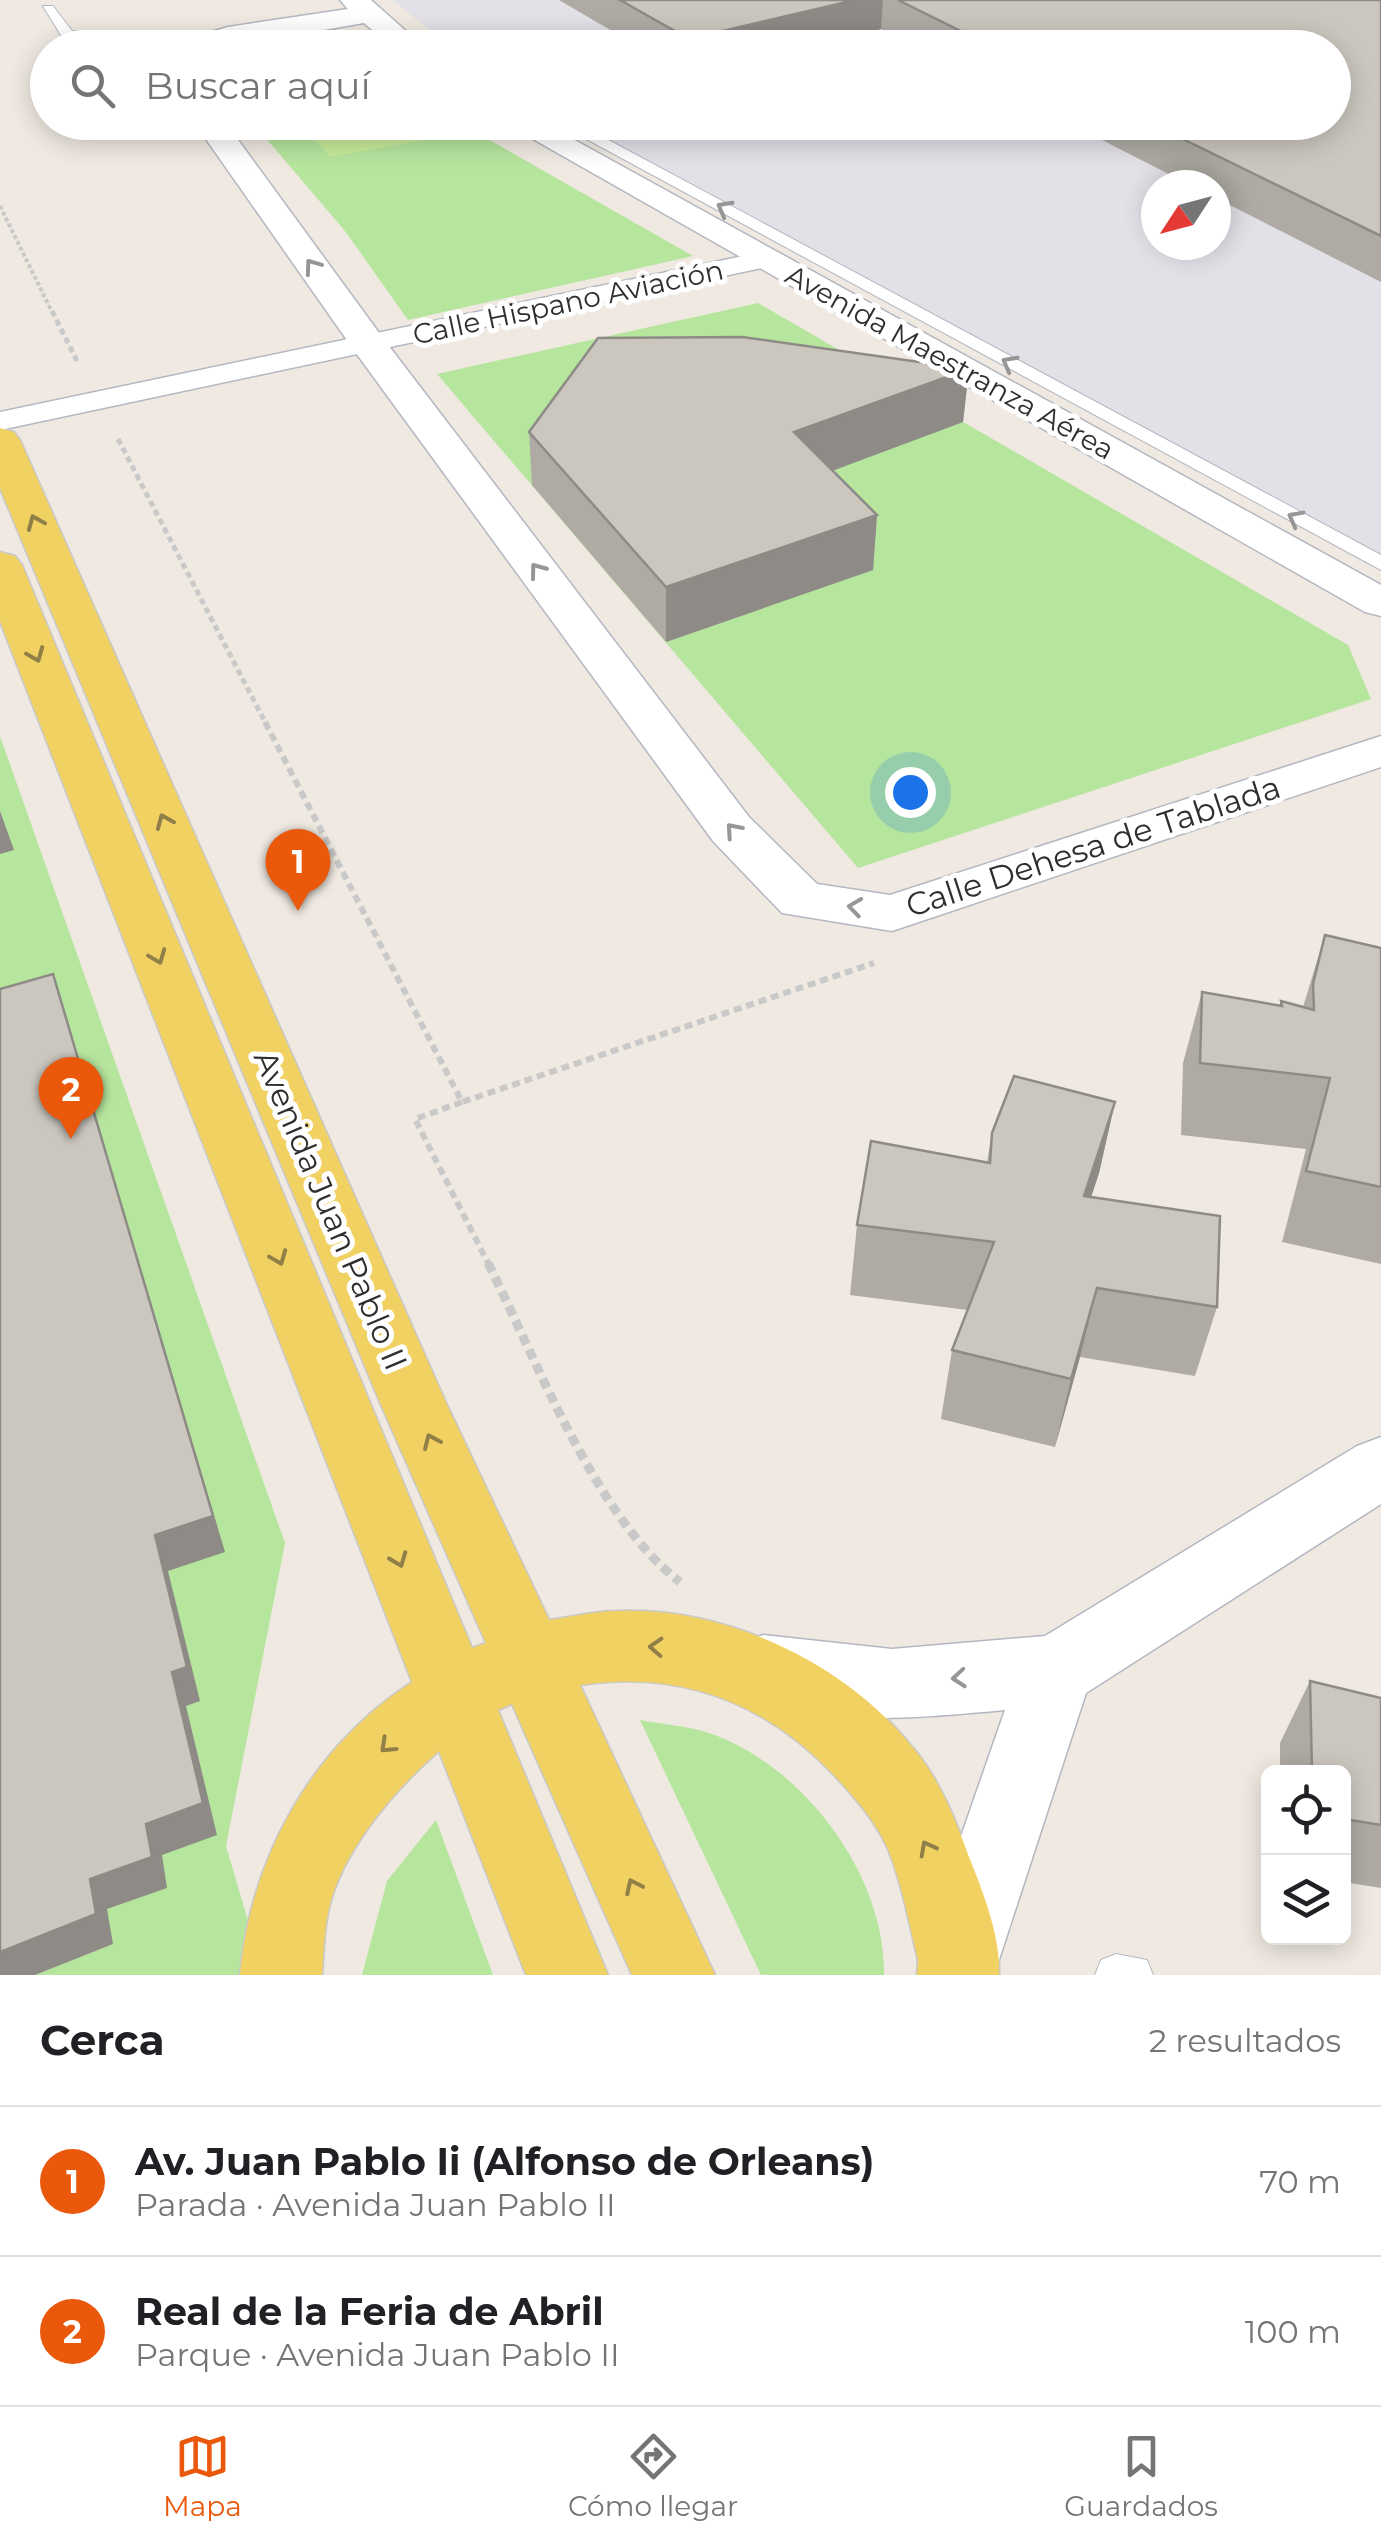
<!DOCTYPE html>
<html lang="es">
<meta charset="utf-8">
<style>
:root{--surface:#fff;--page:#f6f6f6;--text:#202124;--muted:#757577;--line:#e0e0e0;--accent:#ea580c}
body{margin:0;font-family:Montserrat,sans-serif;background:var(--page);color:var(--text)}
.controls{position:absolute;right:30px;bottom:30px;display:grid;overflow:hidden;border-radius:15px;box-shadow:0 5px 25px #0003}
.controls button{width:90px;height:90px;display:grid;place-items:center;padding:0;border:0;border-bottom:2px solid var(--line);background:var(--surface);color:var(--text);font:50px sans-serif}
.compass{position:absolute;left:1141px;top:170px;width:90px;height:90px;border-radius:50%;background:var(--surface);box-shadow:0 5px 25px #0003;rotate:234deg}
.you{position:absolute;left:910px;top:792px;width:35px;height:35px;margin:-25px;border:8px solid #fff;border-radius:50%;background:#1a73e8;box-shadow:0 0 0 15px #1a73e833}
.badge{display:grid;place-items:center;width:65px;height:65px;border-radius:50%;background:var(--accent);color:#fff;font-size:32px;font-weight:700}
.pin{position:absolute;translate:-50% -82px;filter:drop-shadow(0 2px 5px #0008)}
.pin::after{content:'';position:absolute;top:52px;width:35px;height:30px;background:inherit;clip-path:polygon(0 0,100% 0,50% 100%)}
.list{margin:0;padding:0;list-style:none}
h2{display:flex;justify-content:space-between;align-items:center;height:130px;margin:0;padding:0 40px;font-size:42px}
h2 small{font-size:32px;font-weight:400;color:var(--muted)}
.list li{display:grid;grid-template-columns:65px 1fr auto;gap:30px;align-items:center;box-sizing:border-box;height:150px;padding:0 40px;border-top:2px solid var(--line)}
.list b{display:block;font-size:38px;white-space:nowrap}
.list p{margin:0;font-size:32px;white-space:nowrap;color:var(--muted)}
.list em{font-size:32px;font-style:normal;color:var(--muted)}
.icon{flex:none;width:55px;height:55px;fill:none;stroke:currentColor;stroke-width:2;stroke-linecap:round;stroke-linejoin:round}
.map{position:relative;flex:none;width:1381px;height:1975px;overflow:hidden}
.search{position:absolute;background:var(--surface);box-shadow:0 5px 25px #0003;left:30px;right:30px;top:30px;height:110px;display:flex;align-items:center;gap:25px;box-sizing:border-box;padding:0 35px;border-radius:55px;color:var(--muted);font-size:38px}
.sheet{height:430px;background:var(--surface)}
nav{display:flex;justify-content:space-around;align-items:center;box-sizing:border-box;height:140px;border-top:2px solid var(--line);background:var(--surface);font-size:28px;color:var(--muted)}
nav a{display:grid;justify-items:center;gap:5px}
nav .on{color:var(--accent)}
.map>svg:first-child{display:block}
.industrial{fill:#e3e1e8;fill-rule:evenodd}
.green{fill:#b6e59e}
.pitch{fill:#c9ec9a}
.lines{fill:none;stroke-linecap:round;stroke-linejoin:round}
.service-casing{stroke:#b4b7c1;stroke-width:2}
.pedestrian-casing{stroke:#b4b7c1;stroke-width:3}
.minor-casing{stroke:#b4b7c1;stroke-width:3}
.primary-casing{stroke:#c9c9c9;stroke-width:3}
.path-far3{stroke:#c9c9c9;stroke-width:4;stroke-dasharray:4 2.5;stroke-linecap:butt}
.path-far2{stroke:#c9c9c9;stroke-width:5;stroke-dasharray:6 4;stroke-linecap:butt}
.path-far1{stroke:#c9c9c9;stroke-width:6;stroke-dasharray:8 5;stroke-linecap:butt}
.path{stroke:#c9c9c9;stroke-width:9;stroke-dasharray:10 6;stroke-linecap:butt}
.service{fill:#fff;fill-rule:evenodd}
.pedestrian{fill:#fff;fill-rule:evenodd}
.minor{fill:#fff;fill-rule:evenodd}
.primary{fill:#f2d163;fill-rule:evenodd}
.wall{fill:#afaba4}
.shaded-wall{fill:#8e8b86}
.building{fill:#cbc7bf;stroke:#8e8b86;stroke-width:2.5}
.oneway{stroke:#969696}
.oneway2{stroke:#908048}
.labels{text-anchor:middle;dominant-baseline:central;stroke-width:10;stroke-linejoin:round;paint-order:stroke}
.far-street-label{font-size:28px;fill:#2e2e2e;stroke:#fff}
.street-label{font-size:32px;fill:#2e2e2e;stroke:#fff}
</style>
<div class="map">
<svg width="1381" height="1975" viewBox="0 0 1381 1975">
<rect width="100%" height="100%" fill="#efe9e1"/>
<!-- industrial -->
<path class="industrial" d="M393,0H1381V566L573,123L1334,122V48H452ZM1156,185H1216V245H1156Z"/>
<!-- green -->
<path class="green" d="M253,123H460L693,256L408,320L345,231Z
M758,303L1348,645L1371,699L858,868L437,374Z
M0,736L285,1543L226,1846L264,1975H0Z
M640,1720C662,1724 687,1726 709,1733C803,1765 886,1875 884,1975H761Z
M436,1820L493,1975H362L387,1881Z"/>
<!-- pitch -->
<path class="pitch" d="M301,123H445L457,134L330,157Z"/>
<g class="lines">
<defs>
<path id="service" d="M43,6H53L72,31C109,38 161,26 194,47L127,41L90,48V43L62,37Z
M555,122H575L1381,555V570Z
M1116,1954L1147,1960L1153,1975H1095L1101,1960Z"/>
<path id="pedestrian" d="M767,251L780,259L776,265L0,430V412Z"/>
<path id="minor" d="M340,0H371L425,48H393L364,23L219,48H172L176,42L228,27L348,9Z
M194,122H225L382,337L749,817L817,884L890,895L1381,736V767L892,931L782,913L713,841L356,353Z
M503,122H542L1381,585V616L1365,612Z
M1381,1437V1504L1086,1693L994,1975H924L918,1960L1005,1710C917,1718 821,1728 737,1695L726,1670L737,1645L763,1635L892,1649L1045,1636L1357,1446Z"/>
<path id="primary" d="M0,428L14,432L20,440L447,1405L549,1620C572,1617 595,1611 617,1611C729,1606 851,1666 918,1754C942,1785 956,1821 969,1857C983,1892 1001,1937 999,1975H917L918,1960C909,1923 902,1884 888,1849C875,1820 855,1798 834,1775C765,1702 680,1670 580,1685L715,1975H632L512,1704L498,1710L608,1975H526L439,1751C397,1787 349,1843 332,1897C324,1923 324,1948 322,1975H240C251,1857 311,1748 412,1682L0,621V552L15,556L22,565L472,1648L486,1643L381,1405L0,488Z"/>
</defs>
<!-- service casing -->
<use href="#service" class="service-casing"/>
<!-- pedestrian casing -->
<use href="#pedestrian" class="pedestrian-casing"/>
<!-- minor casing -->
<use href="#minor" class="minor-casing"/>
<!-- primary casing -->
<use href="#primary" class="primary-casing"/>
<!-- path-far3 -->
<path class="path-far3" d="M0,206L53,314"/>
<!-- path-far2 -->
<path class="path-far2" d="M52,311L77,361
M118,439L266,724"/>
<!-- path-far1 -->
<path class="path-far1" d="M265,722L462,1102L874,963
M462,1102L415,1119L489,1265"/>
<!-- path -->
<path class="path" d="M488,1263C536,1359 596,1518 680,1582"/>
<!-- service -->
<use href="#service" class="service"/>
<!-- pedestrian -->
<use href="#pedestrian" class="pedestrian"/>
<!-- minor -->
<use href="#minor" class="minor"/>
<!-- primary -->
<use href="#primary" class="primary"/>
</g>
<!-- wall -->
<path class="wall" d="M559,0H1381V282L1216,198V185H1190L1067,122H1334V48H919L881,29L804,48H641Z
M969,369L963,422L833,470L877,515L873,570L666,642L532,485L529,432Z
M1325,935L1381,948V1264L1282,1242L1306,1149L1181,1135L1183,1063L1202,992L1279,1006L1281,1001L1303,1007Z
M1115,1102L1099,1173L1091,1197L1217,1307L1195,1376L1080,1357L1055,1447L941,1419L952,1350L967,1310L850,1295L857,1225L987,1162L992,1133Z
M1310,1681L1381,1698V1888L1344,1882V1772H1280V1743Z"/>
<!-- shaded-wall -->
<path class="shaded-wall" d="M855,0H883L881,29L804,48H689V39Z
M969,369L963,422L792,486L794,432Z
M877,515L873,570L666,642V587Z
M0,811L14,850L0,854Z
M53,974L225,1552L168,1571L200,1701L186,1706L217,1835L162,1855L167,1888L107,1909L113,1944L35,1975H0V1952L90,1879L146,1824L172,1672L155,1535Z
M1115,1102L1099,1173L1068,1267L1084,1196Z
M1097,1288L1080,1357L1055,1447L1071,1379Z"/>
<!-- building -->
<path class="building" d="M620,0H855L689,39Z
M898,0H1381V236L1148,122H1334V48H995Z
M742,337L969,369L794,432L877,515L666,587L529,432L598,338Z
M1325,935L1381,948V1187L1306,1171L1330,1078L1200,1063L1202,992L1282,1006L1281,1001L1314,1010L1313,984Z
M53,974L213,1516L155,1535L187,1667L172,1672L203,1803L146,1824L152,1857L90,1879L96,1914L0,1952V989Z
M1014,1076L1115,1102L1084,1196L1220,1216L1217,1307L1097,1288L1071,1379L952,1350L994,1242L857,1225L871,1141L990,1163L992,1133Z
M1310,1681L1381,1698V1825L1344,1819V1772H1312Z"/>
<!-- one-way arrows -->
<defs><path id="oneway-chevron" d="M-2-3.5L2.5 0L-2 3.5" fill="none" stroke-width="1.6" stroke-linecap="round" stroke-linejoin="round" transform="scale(2.5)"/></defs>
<g class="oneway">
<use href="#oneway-chevron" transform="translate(724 208) rotate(-151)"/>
<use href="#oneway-chevron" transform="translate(312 266) rotate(-126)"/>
<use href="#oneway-chevron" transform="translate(1009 363) rotate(-151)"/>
<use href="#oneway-chevron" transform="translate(1295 518) rotate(-152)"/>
<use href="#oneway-chevron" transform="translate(537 570) rotate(-127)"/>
<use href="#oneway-chevron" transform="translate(733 830) rotate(-131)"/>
<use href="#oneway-chevron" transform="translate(855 907) rotate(-172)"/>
<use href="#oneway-chevron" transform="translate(959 1678) rotate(175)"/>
</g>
<g class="oneway2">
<use href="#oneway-chevron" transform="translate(35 522) rotate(-113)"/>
<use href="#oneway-chevron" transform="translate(36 655) rotate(68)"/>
<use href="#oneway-chevron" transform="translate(164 821) rotate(-113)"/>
<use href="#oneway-chevron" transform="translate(158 957) rotate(68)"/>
<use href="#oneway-chevron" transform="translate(279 1258) rotate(68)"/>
<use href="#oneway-chevron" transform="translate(431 1441) rotate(-114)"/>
<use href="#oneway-chevron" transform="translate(399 1560) rotate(69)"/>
<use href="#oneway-chevron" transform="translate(656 1647) rotate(-177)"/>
<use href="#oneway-chevron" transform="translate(387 1746) rotate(137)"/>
<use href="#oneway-chevron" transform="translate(927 1848) rotate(-118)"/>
<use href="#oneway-chevron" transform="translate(633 1886) rotate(-115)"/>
</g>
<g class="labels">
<!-- far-street labels -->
<g class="far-street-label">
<text transform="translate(568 302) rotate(-12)">Calle Hispano Aviación</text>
<text transform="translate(950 362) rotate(29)">Avenida Maestranza Aérea</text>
</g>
<!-- street labels -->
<g class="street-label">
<text transform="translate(1093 846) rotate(-18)">Calle Dehesa de Tablada</text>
<text transform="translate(331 1210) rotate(67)">Avenida Juan Pablo II</text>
</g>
</g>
</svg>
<div class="controls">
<button><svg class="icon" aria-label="locate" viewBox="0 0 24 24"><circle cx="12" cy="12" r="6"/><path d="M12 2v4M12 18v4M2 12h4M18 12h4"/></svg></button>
<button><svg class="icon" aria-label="layers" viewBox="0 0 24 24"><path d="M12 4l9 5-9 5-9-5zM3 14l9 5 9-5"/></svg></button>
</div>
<svg class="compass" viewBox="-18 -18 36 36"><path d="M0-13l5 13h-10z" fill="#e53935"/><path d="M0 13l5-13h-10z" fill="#757577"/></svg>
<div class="you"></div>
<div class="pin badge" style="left:298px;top:911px">1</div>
<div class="pin badge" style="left:71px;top:1139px">2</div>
<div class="search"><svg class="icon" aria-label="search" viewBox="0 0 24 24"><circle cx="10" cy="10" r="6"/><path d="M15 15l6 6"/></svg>Buscar aquí</div>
</div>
<section class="sheet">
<h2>Cerca<small>2 resultados</small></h2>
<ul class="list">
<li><span class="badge">1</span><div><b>Av. Juan Pablo Ii (Alfonso de Orleans)</b><p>Parada · Avenida Juan Pablo II</p></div><em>70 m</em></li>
<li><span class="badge">2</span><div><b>Real de la Feria de Abril</b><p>Parque · Avenida Juan Pablo II</p></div><em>100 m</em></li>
</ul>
</section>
<nav>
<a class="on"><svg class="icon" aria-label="map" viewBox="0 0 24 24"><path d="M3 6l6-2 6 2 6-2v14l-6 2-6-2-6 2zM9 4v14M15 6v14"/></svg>Mapa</a>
<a><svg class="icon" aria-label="directions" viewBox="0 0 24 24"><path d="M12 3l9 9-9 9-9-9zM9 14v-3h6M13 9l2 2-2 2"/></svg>Cómo llegar</a>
<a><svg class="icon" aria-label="saved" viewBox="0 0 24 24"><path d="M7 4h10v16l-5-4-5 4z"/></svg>Guardados</a>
</nav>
